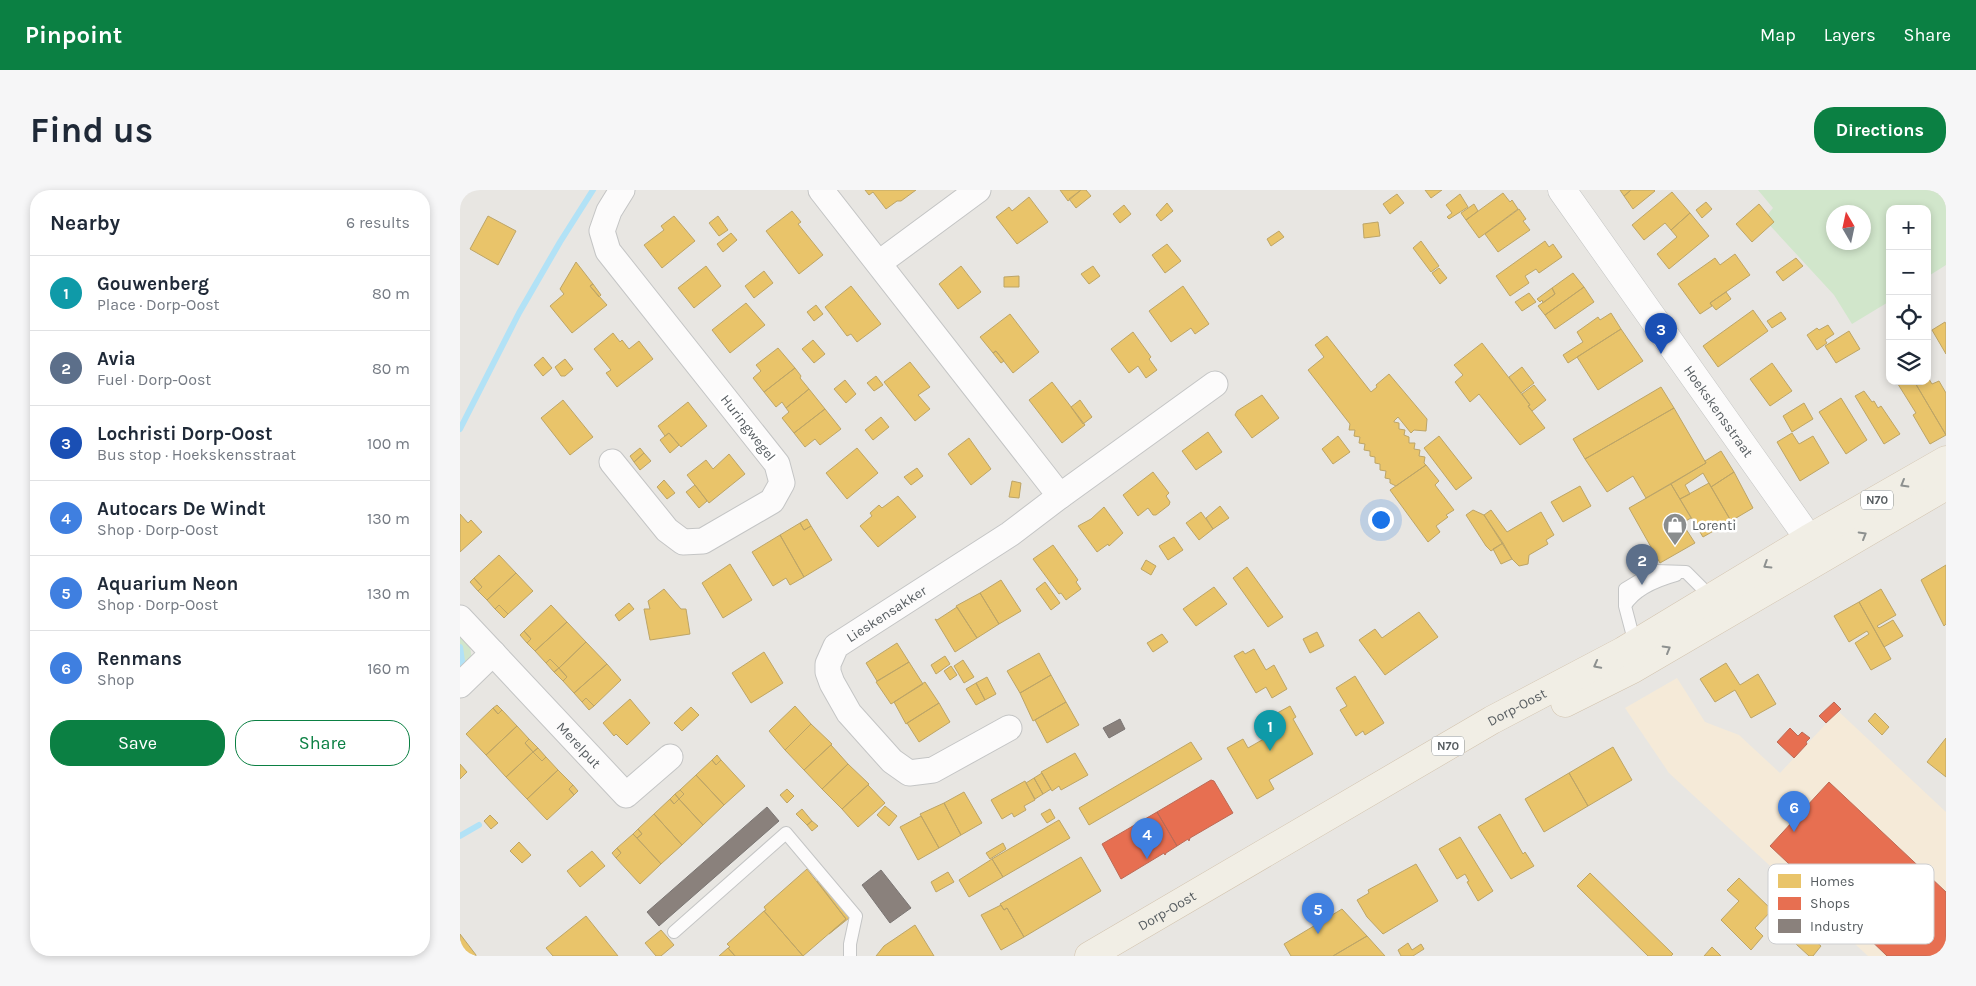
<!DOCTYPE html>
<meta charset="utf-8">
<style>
:root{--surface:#fff;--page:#f6f6f7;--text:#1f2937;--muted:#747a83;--line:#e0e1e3;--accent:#0b8043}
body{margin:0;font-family:Karla,sans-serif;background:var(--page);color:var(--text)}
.controls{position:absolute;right:15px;top:15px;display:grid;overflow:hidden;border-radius:10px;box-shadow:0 2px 8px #0003}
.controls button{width:45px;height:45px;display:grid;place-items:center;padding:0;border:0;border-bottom:1px solid var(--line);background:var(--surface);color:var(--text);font:25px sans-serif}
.compass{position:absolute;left:1366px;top:15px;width:45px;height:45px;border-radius:50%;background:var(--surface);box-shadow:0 2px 8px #0003;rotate:351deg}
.you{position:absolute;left:920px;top:329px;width:18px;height:18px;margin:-12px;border:4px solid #fff;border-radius:50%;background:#1a73e8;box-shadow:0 0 0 8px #1a73e833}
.badge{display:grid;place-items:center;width:32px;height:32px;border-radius:50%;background:var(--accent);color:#fff;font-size:16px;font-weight:700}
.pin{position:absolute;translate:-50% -41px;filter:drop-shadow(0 1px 2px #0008)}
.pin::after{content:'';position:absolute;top:26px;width:18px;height:15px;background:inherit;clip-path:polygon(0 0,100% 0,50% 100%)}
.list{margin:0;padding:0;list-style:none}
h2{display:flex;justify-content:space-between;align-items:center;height:65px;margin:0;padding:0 20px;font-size:21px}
h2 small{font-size:16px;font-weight:400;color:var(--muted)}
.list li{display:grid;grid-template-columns:32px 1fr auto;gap:15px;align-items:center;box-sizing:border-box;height:75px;padding:0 20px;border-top:1px solid var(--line)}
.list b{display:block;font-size:19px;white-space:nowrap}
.list p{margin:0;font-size:16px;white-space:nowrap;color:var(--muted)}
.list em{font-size:16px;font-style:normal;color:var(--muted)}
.actions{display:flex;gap:10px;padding:15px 20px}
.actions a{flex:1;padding:11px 0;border:1px solid var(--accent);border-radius:20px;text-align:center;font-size:18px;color:var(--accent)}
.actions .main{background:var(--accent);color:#fff}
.icon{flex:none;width:28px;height:28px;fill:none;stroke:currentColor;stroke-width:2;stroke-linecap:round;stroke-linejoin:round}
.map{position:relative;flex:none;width:1486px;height:766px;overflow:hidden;border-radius:20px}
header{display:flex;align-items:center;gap:30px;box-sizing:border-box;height:70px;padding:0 25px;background:var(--accent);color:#fff}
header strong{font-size:24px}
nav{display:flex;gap:28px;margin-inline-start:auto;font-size:18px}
.intro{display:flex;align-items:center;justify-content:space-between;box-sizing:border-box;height:120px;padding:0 30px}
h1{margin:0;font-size:35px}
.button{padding:12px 22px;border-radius:20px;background:var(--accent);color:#fff;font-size:18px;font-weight:700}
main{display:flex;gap:30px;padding:0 30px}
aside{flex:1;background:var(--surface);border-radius:20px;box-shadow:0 2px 8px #0003}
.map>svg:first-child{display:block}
.commercial{fill:#f5ead8}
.green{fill:#d1e6cb;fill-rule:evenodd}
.homes{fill:#e9c46a;stroke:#bda567}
.shops{fill:#e76f51;stroke:#bc6a56}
.industry{fill:#8a817c;stroke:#7b7674}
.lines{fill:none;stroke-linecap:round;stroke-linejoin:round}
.stream{stroke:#b2e2f6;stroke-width:6}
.lane-casing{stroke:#c4c5c5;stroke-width:14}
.street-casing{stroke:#c4c5c5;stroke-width:27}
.secondary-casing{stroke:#c4c5c4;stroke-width:29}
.primary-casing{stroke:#d2c3ae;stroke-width:29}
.lane{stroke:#fcfbfb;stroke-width:12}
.street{stroke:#fcfbfb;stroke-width:25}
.secondary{stroke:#fcfbfb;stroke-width:28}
.primary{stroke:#f1eee5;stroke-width:28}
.oneway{stroke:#8d908f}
.labels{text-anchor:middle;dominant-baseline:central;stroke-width:5;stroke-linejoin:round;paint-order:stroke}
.shield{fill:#fff;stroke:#898e90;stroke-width:1}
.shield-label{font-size:12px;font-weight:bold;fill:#575d61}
.street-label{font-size:14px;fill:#575d61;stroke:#fff}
.poi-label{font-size:14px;fill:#575d61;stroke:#fff;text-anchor:start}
.key{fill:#fff;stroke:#cdced0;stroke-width:1}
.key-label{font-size:14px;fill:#575d61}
</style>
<header>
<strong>Pinpoint</strong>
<nav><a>Map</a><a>Layers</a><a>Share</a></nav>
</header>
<div class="intro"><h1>Find us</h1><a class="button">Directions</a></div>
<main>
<aside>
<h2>Nearby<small>6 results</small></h2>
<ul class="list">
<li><span class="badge" style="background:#0f9aa8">1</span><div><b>Gouwenberg</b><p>Place · Dorp-Oost</p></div><em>80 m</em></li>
<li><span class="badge" style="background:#5c6f8a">2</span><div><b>Avia</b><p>Fuel · Dorp-Oost</p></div><em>80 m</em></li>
<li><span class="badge" style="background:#1a4fb4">3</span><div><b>Lochristi Dorp-Oost</b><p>Bus stop · Hoekskensstraat</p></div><em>100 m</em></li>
<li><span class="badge" style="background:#3f7fe0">4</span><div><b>Autocars De Windt</b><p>Shop · Dorp-Oost</p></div><em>130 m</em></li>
<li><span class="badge" style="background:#3f7fe0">5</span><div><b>Aquarium Neon</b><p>Shop · Dorp-Oost</p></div><em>130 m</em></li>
<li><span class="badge" style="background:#3f7fe0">6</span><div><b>Renmans</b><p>Shop</p></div><em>160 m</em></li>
</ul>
<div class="actions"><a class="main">Save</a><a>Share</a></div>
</aside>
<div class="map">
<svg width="1486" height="766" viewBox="0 0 1486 766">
<rect width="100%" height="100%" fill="#e8e6e2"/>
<!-- commercial -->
<path class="commercial" d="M1217,488L1245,532L1279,545L1320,583L1378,521L1486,622V766H1408L1209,583L1165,518Z"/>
<!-- green -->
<path class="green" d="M1298,0H1486V75L1467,87V19H1430V111L1392,134L1374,105L1304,29L1313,18ZM1374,22H1404V52H1374Z
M0,445L10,456L12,471L0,482Z"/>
<!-- homes -->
<path class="homes" d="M405,0H456L441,11H437L426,19L413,2L409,5Z
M600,0H621L608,11Z
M621,0H626L631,6L616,18L609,9Z
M965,0H982L971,8Z
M1160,0H1171L1164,6Z
M1171,0H1194L1195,1L1173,19L1164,6Z
M1212,2L1230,23L1211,40L1205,33L1184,50L1172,35Z
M1043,3L1050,12L1052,10L1058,19L1019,48L1006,30Z
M937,4L944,13L930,24L923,14Z
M1000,4L1008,17L989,29L987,27L992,23L986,15Z
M569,7L588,32L557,54L536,27L549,17L552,21Z
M1246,12L1252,19L1242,28L1236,20Z
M707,13L713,21L701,31L696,25Z
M1014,14L1018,21L1006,30L1001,23Z
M1299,14L1314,32L1292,52L1276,34Z
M664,15L671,24L660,33L653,24Z
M1059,19L1066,29L1063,31L1070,40L1038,62L1025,44Z
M332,21L341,32L338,34L363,65L339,84L306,41Z
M1230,23L1249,46L1209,79L1197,64L1217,47L1211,40Z
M28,26L56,41L38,75L10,59Z
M214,26L235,51L202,78L184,55L204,40L201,36Z
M258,26L268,40L259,46L249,33Z
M918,32L920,46L904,48L903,34Z
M819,41L824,47L811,56L807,49Z
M271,43L277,50L263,62L257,54Z
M961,51L979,76L971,82L953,58Z
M1085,51L1089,57L1093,54L1102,67L1079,83L1076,79L1065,86L1069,93L1050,106L1036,86Z
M707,54L721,71L705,83L692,65Z
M1275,64L1290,85L1250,113L1252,116L1240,124L1218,94L1255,68L1260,75Z
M1336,68L1343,76L1323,91L1316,82Z
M116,72L133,94L130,96L147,115L112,143L90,116L104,104L100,99Z
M246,76L261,96L234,118L218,98Z
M501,76L521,102L498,119L479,94Z
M633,76L640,86L629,94L621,84Z
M979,78L987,88L980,94L972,83Z
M304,81L313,93L294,108L285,96Z
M1113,83L1124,97L1085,125L1078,116L1095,104L1092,98Z
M559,86V97H544V87Z
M133,94L141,105L139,107L130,96Z
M391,96L421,134L397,152L391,144L387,146L365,117Z
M723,96L749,134L735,144L731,138L711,152L689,121Z
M1124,97L1134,112L1095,139L1085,125Z
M1092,98L1095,104L1083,113L1082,110L1080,112L1077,109Z
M1266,102L1271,109L1256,120L1250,113Z
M1069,103L1076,112L1062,121L1055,112Z
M286,113L305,135L270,163L252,140Z
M356,115L363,124L354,131L347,122Z
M1293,120L1308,141L1258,177L1243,156Z
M1321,122L1326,129L1312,138L1307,131Z
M1151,123L1161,139L1108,173L1103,165L1123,152L1117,142L1138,127L1140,130Z
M550,124L579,162L553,183L536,161L533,163L520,147Z
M1485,132L1486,134V164L1472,140Z
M1368,135L1374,144L1365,150L1367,153L1357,160L1347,145L1357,138L1359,140Z
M1161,139L1183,171L1138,200L1117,167Z
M1389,141L1400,159L1376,173L1365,156Z
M673,142L691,167L689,169L697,180L686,188L678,176L669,183L651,159Z
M153,143L160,152L162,150L169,159L179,151L193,169L157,197L146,183L151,180L134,159Z
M867,146L911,202L917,197L916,195L929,184L967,229L966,241L954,240L951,243L938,227L934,231V232L939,233V239L945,240L944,245L949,247V253H955L954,259L960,260L959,266L965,267L964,273L966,275L936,296L930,293V289L925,288L926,281L920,280V274L915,273V267L910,266V261L904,260L905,254L899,253L900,247L894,246L895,240H889L890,234L848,180L864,167L855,155Z
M353,150L365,164L354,173L342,159Z
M1022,153L1070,215L1068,216L1085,238L1060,255L1019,204L1010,212L995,192L1003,185L994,175Z
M318,158L335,178L304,202L293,188L301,181L296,175Z
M536,161L544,171L541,173L533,163Z
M83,167L92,178L83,186L74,175Z
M105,169L113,179L105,186H101L95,177Z
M450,172L470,197L458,205L470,219L455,231L424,192Z
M1312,173L1332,201L1310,216L1290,189Z
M1062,177L1074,193L1061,203L1049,187Z
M335,178L341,186L340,188L349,199L326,218L322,212L316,217L304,202Z
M416,186L423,195L414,201L407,193Z
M1467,186L1472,194L1479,191L1486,203V245L1454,191H1467Z
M385,190L396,204L386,213L374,199Z
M1436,191H1454L1486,245L1470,254L1453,225L1456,223Z
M592,192L625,235L602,253L569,210Z
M1074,195L1086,210L1072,221L1068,216L1070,215L1062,204Z
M1201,197L1214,218L1125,269L1113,249Z
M349,199L365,219L334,243L322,228L329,222L326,218Z
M1404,201L1412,212L1414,211L1418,218L1421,216L1440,244L1424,254L1395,206Z
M802,205L819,228L792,248L775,225L777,221Z
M1381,208L1407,250L1386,264L1359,222Z
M103,210L133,247L110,265L81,228Z
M620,210L632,227L623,234L611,217Z
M228,212L247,236L221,257L209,243L205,246L198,236Z
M1344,213L1353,229L1332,242L1323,226Z
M1214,218L1246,273L1186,308L1173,286L1147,302L1125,269Z
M365,219L381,239L360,255L355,249L345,257L334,243Z
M421,227L429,237L413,250L405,240Z
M748,242L762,262L736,280L722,261Z
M209,243L219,255L210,263L200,250Z
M1332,243L1339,254L1353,246L1369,273L1340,291L1317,252Z
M878,246L890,262L873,274L862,259Z
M979,246L1012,288L996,300L964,258Z
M509,248L531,279L511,295L488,264Z
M180,258L184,263L174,272L170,266Z
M397,258L418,283L387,309L366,283Z
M1261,261L1274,282L1251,297L1243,283L1225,295L1230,304L1220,309L1211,294L1246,273L1245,271Z
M184,263L191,271L180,280L174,272Z
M269,264L285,284L249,313L227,285L246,270L253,279Z
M966,275L979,291L975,295L994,320L986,325L988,327L976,336L980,342L968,352L930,300Z
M457,278L463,286L451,295L444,287Z
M693,282L709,303L706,306L710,312L709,315L696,325H693L688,318L678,326L663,305Z
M1274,282L1293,318L1271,331L1251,297Z
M204,290L215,303L207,309L197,297Z
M552,291L561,293L559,308L549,307Z
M1249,293L1271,331L1243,347L1220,309Z
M1211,294L1231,328L1222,333L1235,353L1200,373L1169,318Z
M235,295L247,311L239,318L226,302Z
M1120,296L1131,316L1103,332L1091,312Z
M438,306L456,327L418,357L400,336L412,326L410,323L419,315L422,318Z
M760,316L769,328L753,339L746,328Z
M644,317L663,343L649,356L648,354L637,362L618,336L631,329Z
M1013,320L1024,325L1043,353L1031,361L1026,356L1006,325Z
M1031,320L1047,342L1081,322L1094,345L1086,350L1088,354L1069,365L1068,374L1059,376L1052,369L1024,325Z
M741,322L753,339L739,350L726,333Z
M0,324L8,333L11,330L22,342L0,362Z
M347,329L351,336L344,340L340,333Z
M340,333L344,340L351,336L372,370L344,387L320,345Z
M320,345L344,387L330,395L326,388L313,396L292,362Z
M714,347L723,360L708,370L699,356Z
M1043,353L1052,369L1041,374L1033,359Z
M593,355L618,390L616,392L621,399L606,410L601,403L599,404L573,369Z
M39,365L56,383L27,410L18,401L22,397L14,388Z
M686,370L696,376L691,385L681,379Z
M270,374L292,410L263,428L242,393Z
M1486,375V434L1484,436L1461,390Z
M787,377L823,427L808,437L773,388Z
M56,383L73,401L48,424L39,415L35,419L27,410Z
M14,388L22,397L18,401L10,392Z
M541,390L561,421L539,434L520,403Z
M585,392L600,413L591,420L576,399Z
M754,397L767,414L736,436L723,419Z
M204,399L221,419H226L230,444L190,450L184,419H190L188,411Z
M1421,399L1436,425L1417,436L1419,438L1433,430L1443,446L1424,457L1399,412Z
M520,403L539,434L517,448L496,416Z
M1399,412L1431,469L1411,480L1395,453L1409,444L1407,441L1389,452L1374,426Z
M169,413L174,419L159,431L155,425Z
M39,415L48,424L44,428L35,419Z
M91,415L107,432L75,461L67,453L71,449L64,441Z
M497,417L517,448L495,462L475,429L477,430Z
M959,422L978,447L925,485L899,450L915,439L922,448Z
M107,432L126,452L99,478L90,469L86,473L75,461Z
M64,441L71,449L67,453L60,445Z
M857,442L864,456L850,463L843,449Z
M702,444L708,452L693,462L687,453Z
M126,452L147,474L114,503L103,491L107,487L99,478Z
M437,453L449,472L417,491L406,473Z
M794,459L806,480L814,475L827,499L812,508L806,497L796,503L774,466L783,461L785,464Z
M304,462L323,493L291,513L272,483Z
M579,463L591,485L560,503L547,481Z
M485,466L490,474L476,484L471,475Z
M90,469L99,478L94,482L86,473Z
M503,470L514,487L504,493L494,476Z
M449,472L463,494L431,514L416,492Z
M1266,473L1280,495L1298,484L1316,514L1291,528L1275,500L1255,512L1240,489Z
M147,474L161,490L134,516L126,508L122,512L114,503Z
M491,476L497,485L490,490L484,481Z
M99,478L107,487L103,491L94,482Z
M591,485L606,512L573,531L560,503Z
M895,486L924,533L905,545L903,541L896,546L880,520L887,516L876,498Z
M527,487L536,504L525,510L516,493Z
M465,492L479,513L446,534L434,512Z
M516,493L525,510L516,515L506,499Z
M126,508L134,516L129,520L122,512Z
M170,509L190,533L167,555L156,544L154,546L143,533Z
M606,512L619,535L587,553L575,530Z
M479,513L490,532L459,552L447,533Z
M37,515L42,520L38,524L33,518Z
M335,516L351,534L325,560L309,541Z
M830,516L836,527L833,529L853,564L809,590L814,599L797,609L767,558L783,549L788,558L809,546L801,532Z
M231,517L239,525L222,541L214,533Z
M33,518L38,524L42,520L57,536L26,565L6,544Z
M1415,523L1429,537L1422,545L1408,531Z
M351,534L372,554L344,580L325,560Z
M57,536L69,549L65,553L73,562L46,587L26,565Z
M1486,548V587L1467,572Z
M69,549L78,558L73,562L65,553Z
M731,552L742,569L629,635L619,618Z
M371,555L388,574L362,599L344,580Z
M1153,557L1172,590L1128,616L1109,583Z
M78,558L86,567L82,571L73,562Z
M73,562L82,571L86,567L98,580L67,609L46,587Z
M615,563L628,585L601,600L599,596L592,601L581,582Z
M257,565L261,570L256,575L252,570Z
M252,570L256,575L261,570L285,596L264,615L236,585Z
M0,574L7,582L0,589Z
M388,574L409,594L382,619L362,599Z
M98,580L113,595L109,599L114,605L87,630L67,609Z
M582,583L591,599L583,604L574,588Z
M1109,583L1128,616L1084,642L1065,609Z
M236,585L264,615L243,635L219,609L224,604L220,600Z
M574,588L583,604L575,609L566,593Z
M565,591L575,610L564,616L566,620L554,627L552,623L542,629L531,610Z
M113,595L118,601L114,605L109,599Z
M408,595L425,613L398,637L382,619Z
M327,599L334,606L327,613L320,605Z
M220,600L224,604L219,609L215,604Z
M504,602L522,633L501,645L484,613Z
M215,604L219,609L214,614L210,609Z
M210,609L214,614L219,609L243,635L222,655L194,624Z
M484,613L501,645L479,658L460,624Z
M425,616L437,626L429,636L417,625Z
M342,619L352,631L347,635L336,624Z
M590,619L595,628L587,633L581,624Z
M194,624L222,655L201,674L177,648L182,644L178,639Z
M1040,624L1063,664L1065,662L1074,676L1051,689L1018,637Z
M30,625L38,633L31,639L24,631Z
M461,626L479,658L458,670L440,637Z
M599,630L610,648L543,687L532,669Z
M352,631L358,636L352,641L347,635Z
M178,639L182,644L177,648L173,644Z
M173,644L201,674L180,694L156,668L161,663L157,658Z
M1000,647L1033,701L1018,711L1007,692L1009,691L1005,684L997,689L979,659Z
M59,652L71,665L62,673L50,661Z
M543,653L546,659L530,669L526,663Z
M157,658L161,663L156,668L152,663Z
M132,661L145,676L120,697L107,681Z
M621,667L641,701L564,747L547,718L544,720L540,714Z
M532,669L543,687L509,707L499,690Z
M956,674L978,711L923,744L907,727L897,710L909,703L908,700Z
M347,679L386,729L343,766L304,721L306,720L304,717Z
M488,682L494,692L476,702L471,692Z
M1130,683L1213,764L1211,766H1188L1117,696Z
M1279,688L1312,720L1295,738L1303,746L1291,760L1261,730L1279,711L1267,700Z
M360,689L389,728L369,744L386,729L357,691Z
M541,715L544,720L547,718L564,747L541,760L521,725Z
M882,719L907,746L873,766H831L824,754Z
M304,721L343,766H275L268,758L270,757L267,754Z
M126,726L158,766H93L86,758Z
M455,735L474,766H416L424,756Z
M201,740L214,755L201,766H196L185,753Z
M1346,743L1361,756L1353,766H1349L1336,754Z
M0,744L16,765V766H0Z
M907,746L925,766H873Z
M948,753L952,760L961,754L964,759L953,766H941L938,760Z
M1252,757L1261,766H1244Z
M268,758L275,766H259Z"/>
<!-- shops -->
<path class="shops" d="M1374,512L1381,519L1366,533L1359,526Z
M1330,538L1338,546L1342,542L1350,548L1346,552L1347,554L1334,568L1317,552Z
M751,590L754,591L773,623L730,648L729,651L728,649L717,656L697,622Z
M1369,592L1486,702V766H1427L1399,739L1390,749L1373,733L1382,724L1310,656Z
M697,622L717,656L706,663L705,665L704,663L661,689L642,654Z"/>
<!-- industry -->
<path class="industry" d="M660,529L665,539L649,548L643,538Z
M307,617L319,631L199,736L187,722Z
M421,680L451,718L430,733L402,695Z"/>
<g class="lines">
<!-- stream -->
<path class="stream" d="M0,239L59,123L100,52L133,0
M0,457L2,471L0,473
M0,646L19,635"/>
<defs>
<path id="lane" d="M1165,416C1175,399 1198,390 1216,385
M1175,454L1165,416V399L1195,381L1226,382L1252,408
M214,742L326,643L396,726L390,754V766"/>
<g id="street">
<path d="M361,0L600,306L755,194"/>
<path d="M419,73L518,0"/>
<path d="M152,272L207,340L223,352L243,351L312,311L322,293L317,274L148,61L142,41L149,21L162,0"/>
<path id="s1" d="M0,428L166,605L210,567"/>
<path d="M0,495L33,463"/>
<path id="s2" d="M549,538L473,580L449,583L432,571L389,523L372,493L368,482V474L376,456L550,344L600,306"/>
</g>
<g id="secondary">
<path id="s3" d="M1102,0L1340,336L1360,369"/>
</g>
<g id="primary">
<path d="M1105,513L1173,479L1486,296"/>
<path id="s4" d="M629,766L1032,530L1163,461L1348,349L1486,270"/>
</g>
</defs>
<!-- lane casing -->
<use href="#lane" class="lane-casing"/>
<!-- street casing -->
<use href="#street" class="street-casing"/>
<!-- secondary casing -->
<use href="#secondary" class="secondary-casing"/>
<!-- primary casing -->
<use href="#primary" class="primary-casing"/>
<!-- lane -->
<use href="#lane" class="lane"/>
<!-- street -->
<use href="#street" class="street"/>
<!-- secondary -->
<use href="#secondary" class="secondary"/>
<!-- primary -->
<use href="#primary" class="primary"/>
</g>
<!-- one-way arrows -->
<defs><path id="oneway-chevron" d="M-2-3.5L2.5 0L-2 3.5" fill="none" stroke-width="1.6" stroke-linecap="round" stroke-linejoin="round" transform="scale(1.25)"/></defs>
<g class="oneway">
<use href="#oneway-chevron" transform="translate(1444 294) rotate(150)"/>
<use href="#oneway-chevron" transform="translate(1403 345) rotate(-30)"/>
<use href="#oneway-chevron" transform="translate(1307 375) rotate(148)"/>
<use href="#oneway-chevron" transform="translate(1207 459) rotate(-30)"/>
<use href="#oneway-chevron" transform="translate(1137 475) rotate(152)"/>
</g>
<!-- icons -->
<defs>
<symbol id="shop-pin" viewBox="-11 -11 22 30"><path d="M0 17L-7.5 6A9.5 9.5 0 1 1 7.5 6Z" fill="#8a8d8e" stroke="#fff"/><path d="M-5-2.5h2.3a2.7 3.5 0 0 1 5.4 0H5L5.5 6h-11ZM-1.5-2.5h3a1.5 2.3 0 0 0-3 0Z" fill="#fff"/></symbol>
</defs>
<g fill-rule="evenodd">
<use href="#shop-pin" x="1201" y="321" width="28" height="38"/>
</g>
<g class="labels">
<!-- shield labels -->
<g class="shield">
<rect x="1401" y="300.5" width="32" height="19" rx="4"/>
<rect x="972" y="546.5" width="32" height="19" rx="4"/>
</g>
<g class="shield-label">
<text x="1417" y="310">N70</text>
<text x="988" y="556">N70</text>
</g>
<!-- street labels -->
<g class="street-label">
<text stroke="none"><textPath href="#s3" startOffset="271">Hoekskensstraat</textPath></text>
<text transform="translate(288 238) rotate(52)">Huringwegel</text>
<text stroke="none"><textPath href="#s2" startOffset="330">Lieskensakker</textPath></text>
<text stroke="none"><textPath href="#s4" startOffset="495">Dorp-Oost</textPath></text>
<text stroke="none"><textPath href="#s1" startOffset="174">Merelput</textPath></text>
<text stroke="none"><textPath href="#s4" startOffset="90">Dorp-Oost</textPath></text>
</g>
<!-- poi labels -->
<g class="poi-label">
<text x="1232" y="335">Lorenti</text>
</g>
</g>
<!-- legend -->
<rect x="1308" y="674" width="166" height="80" rx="8" class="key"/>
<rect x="1318" y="684" width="23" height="14" fill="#e9c46a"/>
<rect x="1318" y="707" width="23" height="13" fill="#e76f51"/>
<rect x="1318" y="729" width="23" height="14" fill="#8a817c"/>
<g class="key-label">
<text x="1350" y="696">Homes</text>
<text x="1350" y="718">Shops</text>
<text x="1350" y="741">Industry</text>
</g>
</svg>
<div class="controls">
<button>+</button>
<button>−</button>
<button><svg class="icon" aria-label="locate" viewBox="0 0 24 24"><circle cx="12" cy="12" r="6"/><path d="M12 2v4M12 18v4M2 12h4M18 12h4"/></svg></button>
<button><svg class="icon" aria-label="layers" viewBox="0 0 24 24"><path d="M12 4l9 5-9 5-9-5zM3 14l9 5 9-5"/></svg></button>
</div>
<svg class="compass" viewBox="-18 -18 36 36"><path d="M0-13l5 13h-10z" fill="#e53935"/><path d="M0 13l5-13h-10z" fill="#747a83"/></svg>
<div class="you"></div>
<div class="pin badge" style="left:810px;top:561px;background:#0f9aa8">1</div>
<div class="pin badge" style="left:1182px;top:395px;background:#5c6f8a">2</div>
<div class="pin badge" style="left:1201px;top:164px;background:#1a4fb4">3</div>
<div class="pin badge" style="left:687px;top:669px;background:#3f7fe0">4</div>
<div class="pin badge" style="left:858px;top:744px;background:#3f7fe0">5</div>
<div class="pin badge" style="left:1334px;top:642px;background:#3f7fe0">6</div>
</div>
</main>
